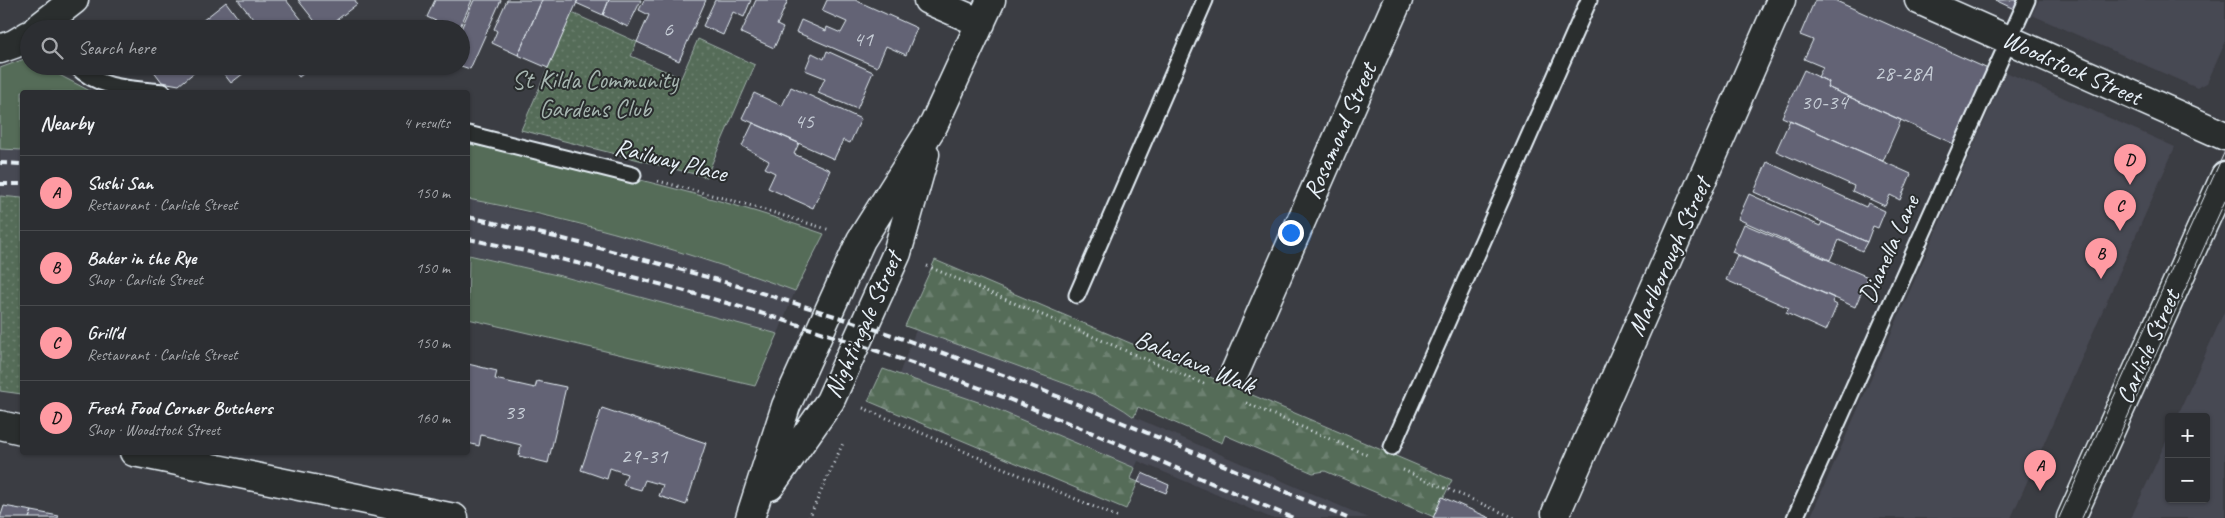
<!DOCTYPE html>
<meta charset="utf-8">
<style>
:root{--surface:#2c2e32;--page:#34363a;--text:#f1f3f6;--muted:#a6a8ac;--line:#484a4d;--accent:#ff9aa2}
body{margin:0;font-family:Caveat,sans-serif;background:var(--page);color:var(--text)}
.controls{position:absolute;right:15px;bottom:15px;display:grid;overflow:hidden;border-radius:5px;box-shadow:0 1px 4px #0004}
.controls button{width:45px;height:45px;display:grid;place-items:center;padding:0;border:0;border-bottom:1px solid var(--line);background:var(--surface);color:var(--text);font:25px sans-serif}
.you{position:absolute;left:1290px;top:232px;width:18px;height:18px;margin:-12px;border:4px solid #fff;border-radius:50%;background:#1a73e8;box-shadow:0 0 0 8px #1a73e833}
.badge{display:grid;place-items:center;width:32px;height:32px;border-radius:50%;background:var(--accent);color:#111;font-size:16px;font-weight:700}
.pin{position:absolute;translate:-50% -41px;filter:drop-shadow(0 1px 2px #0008)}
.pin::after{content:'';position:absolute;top:26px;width:18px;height:15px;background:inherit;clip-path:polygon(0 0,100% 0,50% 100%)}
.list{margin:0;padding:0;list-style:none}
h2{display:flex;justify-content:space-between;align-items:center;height:65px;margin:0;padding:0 20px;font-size:21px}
h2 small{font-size:16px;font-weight:400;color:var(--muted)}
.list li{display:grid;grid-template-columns:32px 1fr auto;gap:15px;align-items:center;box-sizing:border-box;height:75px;padding:0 20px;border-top:1px solid var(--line)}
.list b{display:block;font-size:19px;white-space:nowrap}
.list p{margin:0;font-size:16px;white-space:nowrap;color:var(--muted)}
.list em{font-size:16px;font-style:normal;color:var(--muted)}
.icon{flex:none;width:28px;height:28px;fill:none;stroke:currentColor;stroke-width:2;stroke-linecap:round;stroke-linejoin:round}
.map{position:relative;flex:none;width:2225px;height:518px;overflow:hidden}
.search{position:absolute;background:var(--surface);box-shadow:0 1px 4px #0004;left:20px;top:20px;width:450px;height:55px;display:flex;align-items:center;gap:12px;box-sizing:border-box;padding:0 18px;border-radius:28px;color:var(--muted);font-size:19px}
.panel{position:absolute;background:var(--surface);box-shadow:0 1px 4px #0004;left:20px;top:90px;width:450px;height:365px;border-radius:5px}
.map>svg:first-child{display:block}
.built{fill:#474852}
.grass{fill:#556c58;stroke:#9eaea8}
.forest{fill:url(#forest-firs);stroke:#9eaea8}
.park{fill:url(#park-dots);stroke:#9eaea8}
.building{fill:#636375;stroke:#e8f1f8}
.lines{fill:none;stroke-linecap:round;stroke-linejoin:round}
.service-casing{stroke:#e8f1f8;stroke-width:19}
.minor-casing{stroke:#e8f1f8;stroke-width:31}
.secondary-casing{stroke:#e8f1f8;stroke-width:31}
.path{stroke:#e8f1f8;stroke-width:3;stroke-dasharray:1 4;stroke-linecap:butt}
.service{stroke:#2a2d2e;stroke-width:15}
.minor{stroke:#2a2d2e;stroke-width:28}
.secondary{stroke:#2a2d2e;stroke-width:28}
.tram{stroke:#e8f1f8;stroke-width:1}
.rail{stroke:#e8f1f8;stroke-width:4;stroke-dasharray:8 4;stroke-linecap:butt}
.labels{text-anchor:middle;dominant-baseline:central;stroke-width:4;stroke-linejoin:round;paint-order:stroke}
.number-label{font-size:22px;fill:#c7ced7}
.street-label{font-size:25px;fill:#e8f1f8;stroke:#2a2d2e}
.park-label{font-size:25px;fill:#a6b5b0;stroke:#2a2d2e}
</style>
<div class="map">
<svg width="2225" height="518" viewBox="0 0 2225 518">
<defs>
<pattern id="forest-firs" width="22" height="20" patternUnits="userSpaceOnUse" patternTransform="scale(1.25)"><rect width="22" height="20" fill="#556c58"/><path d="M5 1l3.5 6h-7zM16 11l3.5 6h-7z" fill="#6d8171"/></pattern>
<pattern id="park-dots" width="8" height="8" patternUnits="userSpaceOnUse" patternTransform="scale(1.25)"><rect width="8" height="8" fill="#556c58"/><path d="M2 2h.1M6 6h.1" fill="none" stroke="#6d8171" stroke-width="1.8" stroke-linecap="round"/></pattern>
</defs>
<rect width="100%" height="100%" fill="#3b3d43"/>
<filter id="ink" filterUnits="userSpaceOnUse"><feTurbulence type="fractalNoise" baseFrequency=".02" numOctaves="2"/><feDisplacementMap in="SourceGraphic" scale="10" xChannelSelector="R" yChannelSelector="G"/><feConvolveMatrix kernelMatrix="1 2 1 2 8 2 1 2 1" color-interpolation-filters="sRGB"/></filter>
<g filter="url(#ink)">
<!-- built -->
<path class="built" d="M2039,0H2225V43L2207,83L2197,88L2032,15Z
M2006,72L2175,147L2011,518H1810Z
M0,149L22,150V198L0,196Z
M468,199L623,235L739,270L795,291L778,334L561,276L468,254Z
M2225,310V518H2131L2169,435V499H2206V417H2177Z
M916,330L987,354L1119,405L1134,417L1368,518H1271L1138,461L1135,468L984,404L899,374Z"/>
<!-- grass -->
<path class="grass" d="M27,58L29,66H42L92,92H22V150L0,149V68Z
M468,144C587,165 710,194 824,234L795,291C689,252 579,220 468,199Z
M469,255L561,276L778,334L755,386L468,319Z"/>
<!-- forest -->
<path class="forest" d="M935,260L1452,480L1434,517L1325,471L1313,473L1225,435L1222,443L1138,407L1134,417C1110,398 1079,389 1050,378C1002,360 954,343 905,326Z
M883,369L984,404L1135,468L1131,479L1138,482L1126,509L868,401Z"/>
<!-- park -->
<path class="park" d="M572,13L637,42L631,56L681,78L698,39L755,65L706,177L521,130Z
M0,196L22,198V394L0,391Z"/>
<!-- building -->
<path class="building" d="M238,0H286L309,29H261Z
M298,0H355L357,4L325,29H321Z
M435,0H472L459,29H435L438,22L427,17Z
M474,0H501L470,69L461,66V29Z
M507,0H542L518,55L492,43L497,31L494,29Z
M542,0H578L548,68L518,55Z
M578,0H609L603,15L576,3Z
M609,0H641L628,27L603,15Z
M644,0H706L679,61L637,42L649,15L639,10Z
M715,0H751L744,17L733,12L723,35L703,26Z
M756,0H788L777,25L783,28L774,48L741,33Z
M827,0H855L917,28L906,55L886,46L877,67L796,32L801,20L826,31L827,27L841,33L847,22L822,11Z
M1815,0H1834L1988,69L1954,144L1827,87L1829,82L1818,77L1823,67L1804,59L1813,40L1800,35Z
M1995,0H2018L2014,9Z
M226,2L246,29H192Z
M827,51L873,72L857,109L818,93L825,78L805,70L812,53L824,59Z
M150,66H202L179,85L162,82Z
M218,66H253L231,83Z
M290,66H313L299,77Z
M1804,70L1829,82L1827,87L1901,120L1883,161L1782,117Z
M791,87L861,119L850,143L843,140L834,159L742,118L754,93L782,106Z
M1790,120L1911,174L1900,200L1890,195L1885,206L1852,191L1854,186L1776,151Z
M753,123L799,143L794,154L830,170L813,208L768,188L775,173L765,168L769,161L742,146Z
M1767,162L1866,207L1868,203L1885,211L1878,228L1873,226L1867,242L1754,192Z
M1749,194L1820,226L1822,222L1867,242L1862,251L1839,240L1830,260L1738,219Z
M1744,224L1868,277L1855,307L1732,252Z
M1737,255L1834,298L1832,302L1837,305L1826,331L1786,313L1789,308L1726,280Z
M468,364L497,371L495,379L535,388L537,381L566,387L548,463L519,456L521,445L481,435L479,446L468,443Z
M602,408L706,443L686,505L659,496L663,485L645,480L641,490L623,485L627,474L610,468L607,479L581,470Z
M1142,473L1169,485L1166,493L1138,482Z
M1442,497L1490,518H1433Z
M4,506L32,511L29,518H0Z
M32,511L59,516L58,518H29Z"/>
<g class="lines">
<defs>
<path id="service" d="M76,66C98,89 133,89 163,92
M468,134L633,175
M1077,295L1205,0
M1392,447L1589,0
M1795,518L2027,0"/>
<path id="minor" d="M928,0L981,23
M1919,0L2225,136
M37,29L74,0
M0,49L14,44L29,35
M1235,372L1398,0
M0,425L22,430
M134,452L454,518
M770,486L830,401L897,253L925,154
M1556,513L1781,0
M750,518L786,406L861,240L934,124L991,0"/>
<path id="secondary" d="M2071,518L2225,176"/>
</defs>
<!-- service casing -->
<use href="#service" class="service-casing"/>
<!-- minor casing -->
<use href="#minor" class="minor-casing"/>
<!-- secondary casing -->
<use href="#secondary" class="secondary-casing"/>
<!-- path -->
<path class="path" d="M658,181L742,203L830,230
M927,266L1204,384
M1246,403L1367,455
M863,408L1120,518
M1403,470L1515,518
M809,518L844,441"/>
<!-- service -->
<use href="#service" class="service"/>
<!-- minor -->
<use href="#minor" class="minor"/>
<!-- secondary -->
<use href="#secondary" class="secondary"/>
<!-- tram -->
<path class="tram" d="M2059,518L2225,151
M2082,518L2225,201"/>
<!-- rail -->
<path class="rail" d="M0,163L22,164
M0,184H22
M468,217C634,253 797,300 957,358C1089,406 1218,463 1347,518
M468,239C613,268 762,310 903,360C1035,406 1164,463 1293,518"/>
</g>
</g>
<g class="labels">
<!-- number labels -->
<g class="number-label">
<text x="668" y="29">6</text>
<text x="863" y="39">41</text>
<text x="1903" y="73">28-28A</text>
<text x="1824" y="102">30-34</text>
<text x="804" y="121">45</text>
<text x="514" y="412">33</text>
<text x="644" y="456">29-31</text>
</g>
<!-- street labels -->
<g class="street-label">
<text transform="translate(2072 68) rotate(24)">Woodstock Street</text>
<text transform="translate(1340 131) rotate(-66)">Rosamond Street</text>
<text transform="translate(671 160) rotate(14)">Railway Place</text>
<text transform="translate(1889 249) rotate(-66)">Dianella Lane</text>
<text transform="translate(1669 257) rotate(-66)">Marlborough Street</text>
<text transform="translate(863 325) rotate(-66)">Nightingale Street</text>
<text transform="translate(2148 347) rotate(-66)">Carlisle Street</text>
<text transform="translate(1195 362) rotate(23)">Balaclava Walk</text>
</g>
<!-- park labels -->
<g class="park-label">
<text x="595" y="80">St Kilda Community<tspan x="595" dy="29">Gardens Club</tspan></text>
</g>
</g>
</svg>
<div class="controls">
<button>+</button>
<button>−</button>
</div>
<div class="you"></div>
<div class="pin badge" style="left:2040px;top:491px">A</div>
<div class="pin badge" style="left:2101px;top:279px">B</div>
<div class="pin badge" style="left:2120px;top:231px">C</div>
<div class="pin badge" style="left:2130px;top:185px">D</div>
<div class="search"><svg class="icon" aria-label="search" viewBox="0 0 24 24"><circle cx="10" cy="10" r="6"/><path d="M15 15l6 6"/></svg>Search here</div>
<section class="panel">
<h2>Nearby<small>4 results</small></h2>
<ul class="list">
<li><span class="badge">A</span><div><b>Sushi San</b><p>Restaurant · Carlisle Street</p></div><em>150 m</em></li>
<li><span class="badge">B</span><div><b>Baker in the Rye</b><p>Shop · Carlisle Street</p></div><em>150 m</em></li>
<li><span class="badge">C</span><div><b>Grill'd</b><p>Restaurant · Carlisle Street</p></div><em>150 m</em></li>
<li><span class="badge">D</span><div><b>Fresh Food Corner Butchers</b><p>Shop · Woodstock Street</p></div><em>160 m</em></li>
</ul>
</section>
</div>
